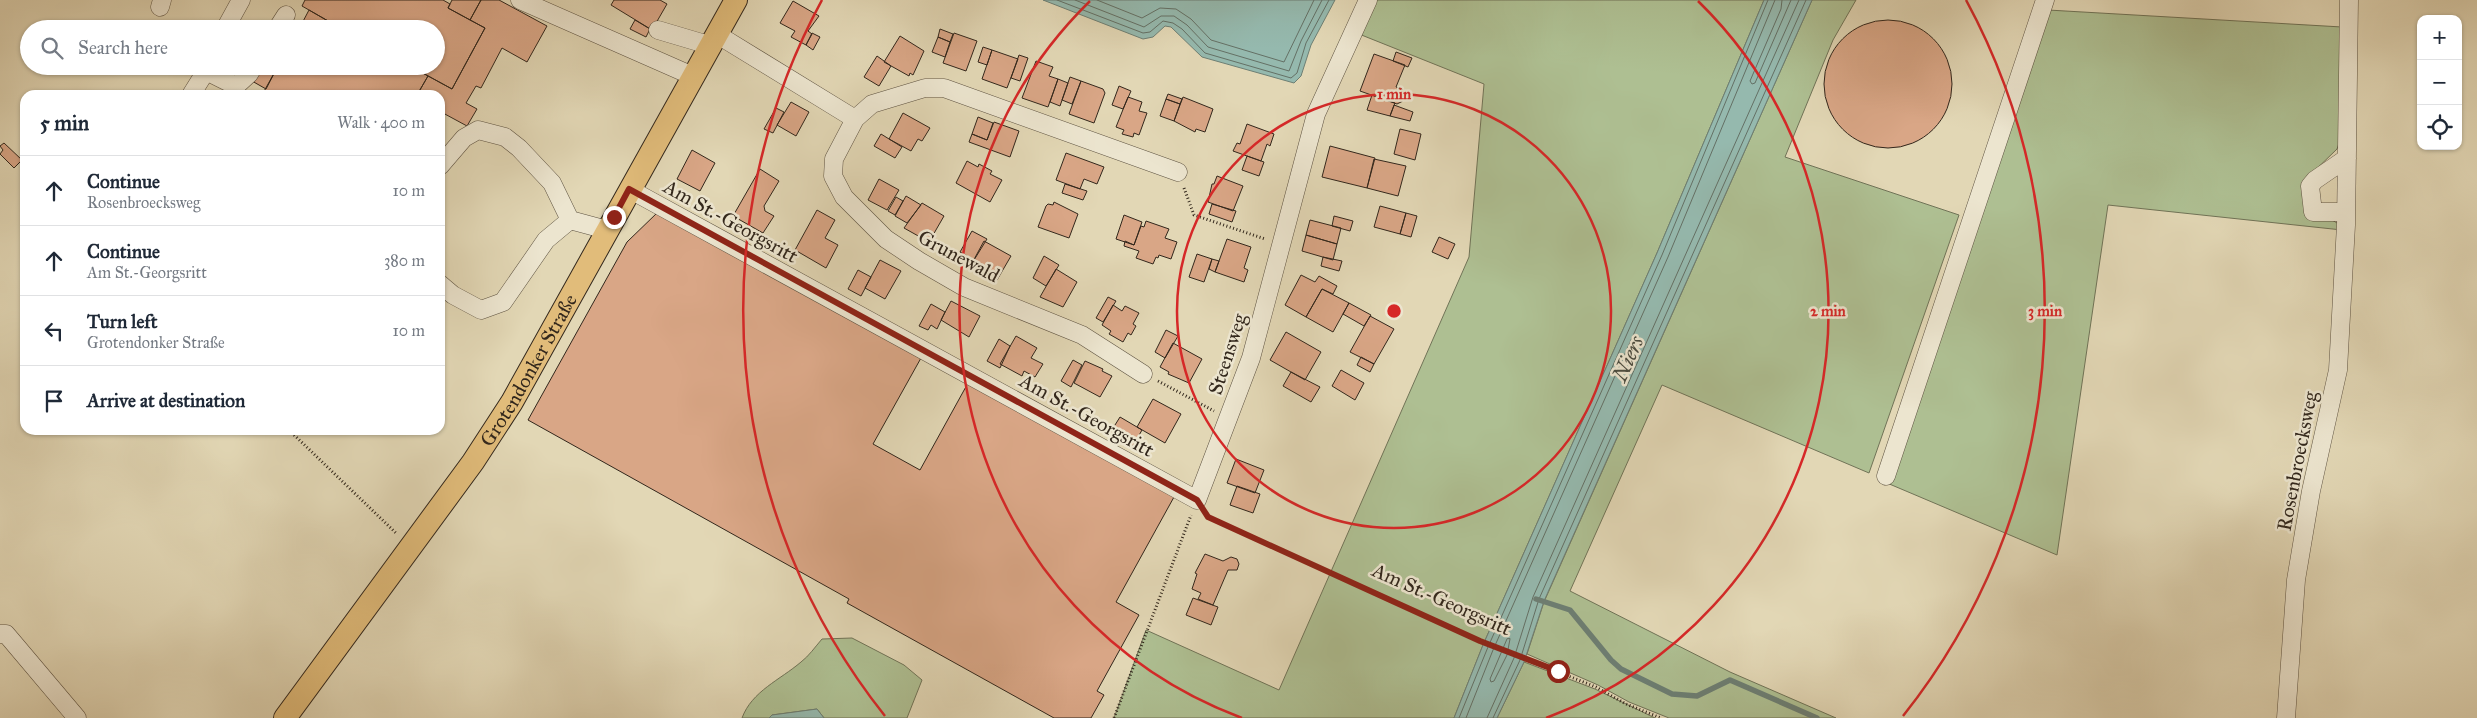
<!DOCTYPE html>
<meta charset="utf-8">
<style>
:root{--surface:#fff;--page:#f6f6f7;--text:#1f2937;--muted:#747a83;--line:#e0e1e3}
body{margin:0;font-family:"IM FELL Great Primer",serif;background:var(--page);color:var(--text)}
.controls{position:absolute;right:15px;top:15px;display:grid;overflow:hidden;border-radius:10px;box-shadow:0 1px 4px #0004}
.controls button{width:45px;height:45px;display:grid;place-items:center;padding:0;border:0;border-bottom:1px solid var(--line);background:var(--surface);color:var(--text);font:25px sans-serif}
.stop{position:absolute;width:15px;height:15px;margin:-11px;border:4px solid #8f2418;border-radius:50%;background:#fff}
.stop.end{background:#8f2418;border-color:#fff;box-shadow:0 1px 5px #0008}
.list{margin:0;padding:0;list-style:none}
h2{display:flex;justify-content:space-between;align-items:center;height:65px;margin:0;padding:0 20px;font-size:21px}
h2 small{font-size:16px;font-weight:400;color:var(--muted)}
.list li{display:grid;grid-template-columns:32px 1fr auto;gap:15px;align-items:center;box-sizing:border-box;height:70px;padding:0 20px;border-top:1px solid var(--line)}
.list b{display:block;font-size:19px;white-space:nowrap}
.list p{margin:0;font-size:16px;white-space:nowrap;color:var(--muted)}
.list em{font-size:16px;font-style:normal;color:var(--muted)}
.icon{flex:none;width:28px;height:28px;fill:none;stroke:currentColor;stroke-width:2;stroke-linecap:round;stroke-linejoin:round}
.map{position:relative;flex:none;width:2477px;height:718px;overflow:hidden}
.search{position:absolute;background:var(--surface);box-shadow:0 1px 4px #0004;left:20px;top:20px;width:425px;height:55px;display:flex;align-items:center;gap:12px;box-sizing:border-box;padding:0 18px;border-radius:28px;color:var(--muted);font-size:19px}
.panel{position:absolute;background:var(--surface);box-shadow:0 1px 4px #0004;left:20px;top:90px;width:425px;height:345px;border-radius:15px}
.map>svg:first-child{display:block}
.green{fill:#aebf92;stroke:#707357}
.water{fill:#95b9ae;stroke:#6d7f74}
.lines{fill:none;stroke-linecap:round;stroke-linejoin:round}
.shore{stroke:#647065;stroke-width:1}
.stream{stroke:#6d7f74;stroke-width:5.5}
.building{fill:#d9a686;stroke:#32271c}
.minor-casing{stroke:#5e5342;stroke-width:19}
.major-casing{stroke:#32271c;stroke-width:24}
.path{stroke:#32271c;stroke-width:3;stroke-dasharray:1 2.5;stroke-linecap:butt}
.minor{stroke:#ece5cf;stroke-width:18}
.major{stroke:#e1bc7a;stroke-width:22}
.route{stroke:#8f2418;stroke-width:6}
.ring{fill:none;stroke:#d62828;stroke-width:2.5}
.labels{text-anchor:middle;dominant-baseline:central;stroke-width:5;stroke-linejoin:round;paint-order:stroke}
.street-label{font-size:20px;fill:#32271c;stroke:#ece5cf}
.water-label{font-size:21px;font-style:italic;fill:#4b4c40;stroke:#ece5cf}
.centre{fill:#d62828;stroke:#ece5cf;stroke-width:2.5}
.ring-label{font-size:15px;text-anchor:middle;font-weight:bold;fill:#d62828;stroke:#ece5cf;stroke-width:5;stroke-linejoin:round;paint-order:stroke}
</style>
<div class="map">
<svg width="2477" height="718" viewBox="0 0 2477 718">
<rect width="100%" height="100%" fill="#e2d7b5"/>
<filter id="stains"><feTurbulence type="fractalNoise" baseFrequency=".004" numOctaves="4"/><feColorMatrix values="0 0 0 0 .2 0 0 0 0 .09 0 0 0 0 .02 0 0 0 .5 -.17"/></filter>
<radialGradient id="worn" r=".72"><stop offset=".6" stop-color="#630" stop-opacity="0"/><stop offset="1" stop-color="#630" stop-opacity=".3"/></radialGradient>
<!-- green -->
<path class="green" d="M1368,0H1764L1657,253L1483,645L1454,718H1114L1146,630L1279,690L1469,257L1484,84L1354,32Z
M1812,0H1856L1833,40L1785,157L1959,215L1869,473L1662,385L1570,591L1730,672L1836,718H1669L1629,702L1598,685L1527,654L1544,602Z
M2048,10L2342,27L2340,141L2337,149L2302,183L2305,216L2332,220L2342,226V230L2108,205L2057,555L1887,483Z
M852,638L904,665L922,680L907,718H824L817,709L772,715L769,718H742C752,691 780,680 801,662C809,656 815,647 822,639Z
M1524,662L1595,689L1655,718H1497Z"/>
<!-- water -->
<path class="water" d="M1043,0H1335L1311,45L1301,76L1294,83L1202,57L1171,27L1165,26L1153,37L1143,39Z
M1764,0H1812L1544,601L1524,662L1497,718H1454L1483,645L1657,253Z
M817,709L824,718H769L772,715Z"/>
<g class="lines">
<!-- shore -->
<path class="shore" d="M1057,0L1143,33L1150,32L1163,21L1173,23L1182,29L1205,53L1291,78L1297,73L1306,43L1329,0
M1075,0L1144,27L1161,16H1174L1187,25L1208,47L1289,71L1301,41L1322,0
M1097,0L1142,18L1160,8L1176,9L1191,19L1211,40L1284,62L1314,0
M1782,0L1781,9L1750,81L1752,84L1755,83L1791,0
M1510,639L1507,655L1494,681L1491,682L1490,679L1507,639Z
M1459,718L1488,647L1662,255L1768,0
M1466,718L1493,650L1668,257L1775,0
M1487,718L1514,658L1533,597L1799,0
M1493,718L1520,660L1539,599L1806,0"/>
<!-- stream -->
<path class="stream" d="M1536,599L1570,610L1611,660L1621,669L1672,694L1697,696L1730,680L1817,718"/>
</g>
<!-- building -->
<path class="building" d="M305,0H443L450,4L448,8L485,28L452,89L410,66H436V29H342L302,6Z
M452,0H481L470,20L448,8Z
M481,0H499L547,26L527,62L502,48L481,88L476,86L466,103L477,109L467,126L443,113L440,118V95H417L428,76L452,89L485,28L470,20Z
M614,0H660L667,4L652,30L611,5Z
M793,1L819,16L808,31L812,34L806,45L791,37L795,31L780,23Z
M309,10L342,29H299Z
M635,20L650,29L646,37L630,29Z
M1824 84a64 64 0 1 1 128 0a64 64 0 1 1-128 0Z
M940,29L953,34L950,42L938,37Z
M812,33L820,37L813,50L806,45Z
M954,33L977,41L966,71L943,63Z
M900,36L924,51L913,75L910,73L909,76L884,62Z
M938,37L950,42L945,57L932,52Z
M983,47L992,50L987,65L978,62Z
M992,50L1018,59L1007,88L982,79Z
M1396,52L1412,58L1408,67L1393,61Z
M1374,54L1405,65L1396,87L1402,89L1405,95L1403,101L1397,104L1360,91Z
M1019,55L1028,58L1020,81L1011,78Z
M877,56L891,66L879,86L864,77Z
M1036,61L1053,67L1049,76L1058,79L1048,107L1022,98Z
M260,66H278L266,89L252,81Z
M278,66H410L428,76L417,95H262Z
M1070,77L1081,81L1072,104L1062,100Z
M1058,79L1068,83L1060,106L1050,102Z
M1081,81L1103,89L1105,93L1094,123L1069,114Z
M1119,86L1131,91L1123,109L1112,105Z
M1168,94L1182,99L1180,104L1166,99Z
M1372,95L1395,103L1390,116L1367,110Z
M1128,97L1142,102L1139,111L1147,113L1139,135L1134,133L1133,137L1122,134L1124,130L1116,127Z
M1183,97L1213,109L1205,132L1196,129L1195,132L1174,121Z
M1166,99L1180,104L1174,121L1160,116Z
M791,102L809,112L796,136L777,125Z
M1394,105L1413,112L1410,121L1390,116Z
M776,108L784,112L773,133L764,129Z
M903,113L930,128L922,141L918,139L911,151L889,139Z
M978,117L993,123L987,140L972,134Z
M994,122L1019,131L1010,157L969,142L972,134L987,140Z
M1247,124L1274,134L1270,146L1267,144L1261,161L1233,151L1237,143L1240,144Z
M1400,129L1421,134L1415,160L1394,154Z
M881,134L902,147L895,158L874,146Z
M4,143L22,160L14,168L0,154L3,150L0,146Z
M1330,146L1375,158L1367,188L1322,177Z
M692,150L715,163L700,191L677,179Z
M1066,153L1104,167L1097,184L1084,179L1080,189L1056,180Z
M1247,156L1264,162L1259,176L1242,170Z
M1374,159L1406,166L1398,196L1367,188Z
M967,161L978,167L979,164L992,171L990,174L1002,180L990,202L956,183Z
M760,169L779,181L764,206L765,211L774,216L763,233L733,216Z
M1217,176L1243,186L1233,211L1208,202L1212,184H1214Z
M879,179L899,190L887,210L868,200Z
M1065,184L1087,191L1083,200L1062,193Z
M906,196L921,205L907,223L895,216Z
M896,197L903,201L895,215L888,211Z
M1054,202L1078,214L1069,238L1038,227L1046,206L1048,204L1053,205Z
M922,203L944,216L929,242L904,228Z
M1212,204L1236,211L1232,222L1209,214Z
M1380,206L1406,213L1400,234L1374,227Z
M817,210L835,220L825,238L838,245L826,268L795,250Z
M658,212L921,358L873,444L920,470L968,383L1174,497L1116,602L1139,615L1097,691L1104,695L1091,718H1054L847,603L849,599L528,420L627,242Z
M1406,213L1417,216L1411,237L1400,234Z
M1124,215L1142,222L1134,245L1116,239Z
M1334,216L1353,221L1350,231L1332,226Z
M1310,220L1341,228L1337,244L1306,235Z
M1146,221L1169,229L1165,238L1177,242L1171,259L1159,255L1158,258L1156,257L1153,264L1136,258L1139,251L1124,246L1125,241L1134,245L1141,226L1144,227Z
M972,231L987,239L974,260L960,252Z
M1306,235L1337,244L1333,260L1302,251Z
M1439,237L1455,244L1448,259L1432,252Z
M1227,239L1251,247L1244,268L1248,270L1244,282L1215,272Z
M984,241L1011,256L997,280L979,271L980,270L971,265Z
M1197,254L1212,259L1204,282L1189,277Z
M1044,256L1059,265L1046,286L1033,278Z
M1323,257L1342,261L1339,271L1321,266Z
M1212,259L1219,261L1215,272L1209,269Z
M880,260L901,271L885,299L865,288Z
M1056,269L1077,282L1063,307L1040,297Z
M858,270L871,277L861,296L848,289Z
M1301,275L1315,282L1319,276L1337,286L1333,294L1322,289L1306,317L1285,305Z
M1322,289L1349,303L1333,332L1306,317Z
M1108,297L1116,301L1103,322L1096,318Z
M951,301L980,316L969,337L941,320Z
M1349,303L1371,315L1364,326L1343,314Z
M931,304L945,312L937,329L931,325L928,330L919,326Z
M1113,305L1122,311L1125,306L1139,313L1133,324L1136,326L1131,335L1128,333L1123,342L1109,334L1111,331L1102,325Z
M1370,316L1394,329L1374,364L1350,352Z
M1166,330L1178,336L1165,358L1155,352Z
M1286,332L1321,352L1305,380L1270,360Z
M1016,336L1037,348L1031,358L1043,364L1035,377L1024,371L1022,376L1000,364Z
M999,339L1010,346L1000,368L987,361Z
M1173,343L1202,359L1189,383L1168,374L1169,372L1160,367Z
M1361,357L1374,364L1370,372L1357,365Z
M1073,360L1082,365L1071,387L1061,381Z
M1085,361L1103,369L1102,371L1112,376L1100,397L1074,383Z
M1341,370L1364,383L1355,400L1332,386Z
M1291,372L1320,387L1311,402L1283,386Z
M1153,399L1181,414L1165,443L1137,427Z
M1120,417L1142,430L1133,446L1110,433Z
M1236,459L1264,470L1255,493L1227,483Z
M1237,486L1260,494L1253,513L1230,505Z
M1205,554L1223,561L1231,557L1237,559L1239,564L1237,570H1228L1213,605L1198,599L1201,593L1192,589L1197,574L1195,573Z
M1193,598L1218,607L1211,625L1186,615Z"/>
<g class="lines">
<defs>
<path id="minor" d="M520,0L695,77
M160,7L162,0
M225,29L241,0
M277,29L286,15
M658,30L712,46
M718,35L855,119L834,159L833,176L844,197L886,239L919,261L964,287L1082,335L1143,374
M206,71L236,86L249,74L254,66
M191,95L209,66
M855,119L872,104L925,88H944L1178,172
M440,166L464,138L478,130L505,137L519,148L552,183L570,220
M629,189L1197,500L1251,358L1316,114L1368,0
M2345,212H2313L2310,186L2315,180L2347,158
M440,284L453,295L481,310L503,302L546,240L570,220L607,230
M1886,476L2045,0
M0,634H6L12,641L77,718
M2286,718L2296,580L2311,491L2338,370L2346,225L2349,0"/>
<g id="major">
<path id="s1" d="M285,718L473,462L512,402L736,0"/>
</g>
</defs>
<!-- minor casing -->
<use href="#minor" class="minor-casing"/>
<!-- major casing -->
<use href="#major" class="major-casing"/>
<!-- path -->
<path class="path" d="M1184,188L1194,215L1265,239
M1158,381L1214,411
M289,430L397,534
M1206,514L1208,517L1480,641L1596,687L1626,704L1661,718
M1114,718L1191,515"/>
<!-- minor -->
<use href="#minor" class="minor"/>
<!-- major -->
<use href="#major" class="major"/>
</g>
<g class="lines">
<!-- route -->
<path class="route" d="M614,217L629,189L1197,500L1208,517L1480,641L1558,671"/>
</g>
<!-- distance rings -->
<g class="ring">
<circle cx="1394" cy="311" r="217"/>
<path d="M1242 718A434 434 0 0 1 1090 1M1698 1A434 434 0 0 1 1546 718"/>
<path d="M885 716A651 651 0 0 1 822 0M1966 0A651 651 0 0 1 1903 716"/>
</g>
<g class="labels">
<!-- street labels -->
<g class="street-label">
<text transform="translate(731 221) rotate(29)">Am St.-Georgsritt</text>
<text transform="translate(959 256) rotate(28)">Grunewald</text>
<text transform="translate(1227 354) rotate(-72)">Steensweg</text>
<text stroke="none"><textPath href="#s1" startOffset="425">Grotendonker Straße</textPath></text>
<text transform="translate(1087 415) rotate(29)">Am St.-Georgsritt</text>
<text transform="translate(2297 461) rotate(-79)">Rosenbroecksweg</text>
<text transform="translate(1442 599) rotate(24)">Am St.-Georgsritt</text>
</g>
<!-- water labels -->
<g class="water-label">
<text transform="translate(1628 359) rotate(-66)">Niers</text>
</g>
</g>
<circle cx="1394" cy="311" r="8" class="centre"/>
<g class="ring-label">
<text x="1394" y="99">1 min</text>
<text x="1828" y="316">2 min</text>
<text x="2045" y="316">3 min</text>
</g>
<rect width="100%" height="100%" filter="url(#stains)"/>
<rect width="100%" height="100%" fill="url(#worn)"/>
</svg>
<div class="controls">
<button>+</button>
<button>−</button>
<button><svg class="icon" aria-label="locate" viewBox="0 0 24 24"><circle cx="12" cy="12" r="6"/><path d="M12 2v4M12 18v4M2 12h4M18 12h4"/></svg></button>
</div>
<div class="stop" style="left:1558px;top:671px"></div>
<div class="stop end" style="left:614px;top:217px"></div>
<div class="search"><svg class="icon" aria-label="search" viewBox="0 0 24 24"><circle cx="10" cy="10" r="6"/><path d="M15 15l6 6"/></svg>Search here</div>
<section class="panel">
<h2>5 min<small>Walk · 400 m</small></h2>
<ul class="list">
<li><svg class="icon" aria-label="ahead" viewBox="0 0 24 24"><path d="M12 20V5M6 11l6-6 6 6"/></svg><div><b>Continue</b><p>Rosenbroecksweg</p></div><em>10 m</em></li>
<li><svg class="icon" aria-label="ahead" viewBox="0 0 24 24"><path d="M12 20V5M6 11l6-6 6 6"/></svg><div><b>Continue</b><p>Am St.-Georgsritt</p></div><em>380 m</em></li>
<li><svg class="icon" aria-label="left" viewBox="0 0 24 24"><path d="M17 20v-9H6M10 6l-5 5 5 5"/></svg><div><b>Turn left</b><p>Grotendonker Straße</p></div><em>10 m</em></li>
<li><svg class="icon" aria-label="arrive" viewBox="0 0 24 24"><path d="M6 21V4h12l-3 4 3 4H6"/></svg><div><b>Arrive at destination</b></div></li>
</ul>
</section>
</div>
